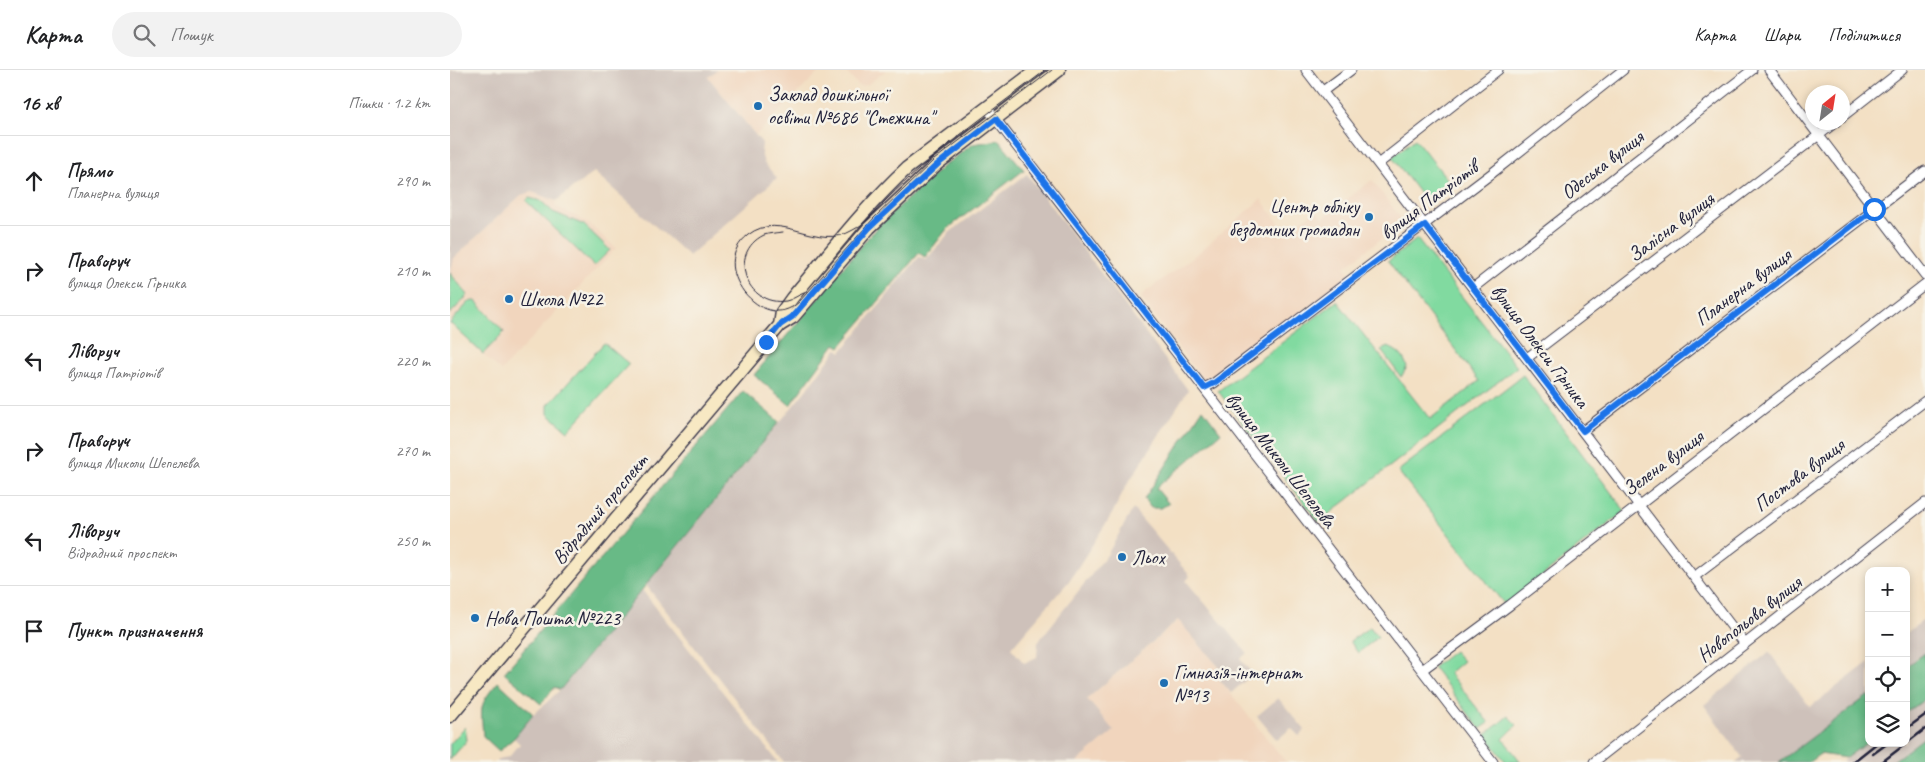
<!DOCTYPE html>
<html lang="uk">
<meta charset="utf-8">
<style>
:root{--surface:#fff;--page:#f2f2f2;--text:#202124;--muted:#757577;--line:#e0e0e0}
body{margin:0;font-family:Caveat,sans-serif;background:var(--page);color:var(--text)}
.controls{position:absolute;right:15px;bottom:15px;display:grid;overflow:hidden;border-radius:10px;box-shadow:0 2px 8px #0003}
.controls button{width:45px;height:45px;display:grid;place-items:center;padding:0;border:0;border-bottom:1px solid var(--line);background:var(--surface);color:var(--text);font:25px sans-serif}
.compass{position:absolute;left:1355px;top:15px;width:45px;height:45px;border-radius:50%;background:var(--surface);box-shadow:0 2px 8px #0003;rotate:30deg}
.stop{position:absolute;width:15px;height:15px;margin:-11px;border:4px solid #1a73e8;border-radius:50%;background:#fff}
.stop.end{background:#1a73e8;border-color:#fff;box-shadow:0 1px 5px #0008}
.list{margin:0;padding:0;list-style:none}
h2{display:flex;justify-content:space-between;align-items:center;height:65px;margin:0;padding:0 20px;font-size:21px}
h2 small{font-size:16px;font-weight:400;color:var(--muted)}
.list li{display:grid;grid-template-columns:32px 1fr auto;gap:15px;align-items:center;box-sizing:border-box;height:90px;padding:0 20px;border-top:1px solid var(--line)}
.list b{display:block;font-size:19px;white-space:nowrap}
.list p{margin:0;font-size:16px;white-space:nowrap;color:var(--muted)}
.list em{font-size:16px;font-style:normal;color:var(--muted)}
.icon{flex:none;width:28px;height:28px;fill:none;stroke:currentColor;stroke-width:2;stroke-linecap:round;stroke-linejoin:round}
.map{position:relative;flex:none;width:1475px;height:692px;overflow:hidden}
header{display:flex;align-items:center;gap:30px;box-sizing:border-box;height:70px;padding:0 25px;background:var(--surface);border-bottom:1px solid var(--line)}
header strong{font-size:24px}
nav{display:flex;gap:28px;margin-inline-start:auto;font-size:18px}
.search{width:350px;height:45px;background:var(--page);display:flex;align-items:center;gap:12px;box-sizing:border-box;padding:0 18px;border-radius:28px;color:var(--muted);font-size:19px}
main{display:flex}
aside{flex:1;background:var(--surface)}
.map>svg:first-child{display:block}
.built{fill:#f1d5bd}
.industrial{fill:#cec1ba}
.green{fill:#81daa0;stroke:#527e6e}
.forest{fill:#68ba86;stroke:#456e60}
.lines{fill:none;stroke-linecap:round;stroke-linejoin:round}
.minor-casing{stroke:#413e50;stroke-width:11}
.secondary-casing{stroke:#413e50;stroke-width:15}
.minor{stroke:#fff;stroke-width:9}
.secondary{stroke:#f7e8c3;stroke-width:12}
.tram{stroke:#22223b;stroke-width:1}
.rail{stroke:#22223b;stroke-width:2.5}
.route{stroke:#1a73e8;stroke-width:6}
.poi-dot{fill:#1f6fb2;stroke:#f7f3e8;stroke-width:2}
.labels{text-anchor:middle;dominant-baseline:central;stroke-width:5;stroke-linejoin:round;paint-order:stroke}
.poi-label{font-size:20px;fill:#22223b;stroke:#f7f3e8;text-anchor:start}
.street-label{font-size:20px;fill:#22223b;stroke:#f7f3e8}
</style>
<header>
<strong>Карта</strong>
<div class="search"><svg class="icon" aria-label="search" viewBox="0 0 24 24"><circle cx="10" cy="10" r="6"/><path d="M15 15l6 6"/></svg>Пошук</div>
<nav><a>Карта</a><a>Шари</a><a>Поділитися</a></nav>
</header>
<main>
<aside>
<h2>16 хв<small>Пішки · 1.2 km</small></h2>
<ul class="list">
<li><svg class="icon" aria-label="ahead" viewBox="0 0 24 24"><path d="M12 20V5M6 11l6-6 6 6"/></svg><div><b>Прямо</b><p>Планерна вулиця</p></div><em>290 m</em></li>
<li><svg class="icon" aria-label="right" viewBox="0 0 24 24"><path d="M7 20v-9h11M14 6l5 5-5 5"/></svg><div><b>Праворуч</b><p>вулиця Олекси Гірника</p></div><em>210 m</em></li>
<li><svg class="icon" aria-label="left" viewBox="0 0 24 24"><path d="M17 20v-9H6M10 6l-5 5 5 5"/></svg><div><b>Ліворуч</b><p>вулиця Патріотів</p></div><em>220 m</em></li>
<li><svg class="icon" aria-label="right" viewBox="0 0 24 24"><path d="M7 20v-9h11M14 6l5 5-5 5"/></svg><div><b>Праворуч</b><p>вулиця Миколи Шепелєва</p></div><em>270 m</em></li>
<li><svg class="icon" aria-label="left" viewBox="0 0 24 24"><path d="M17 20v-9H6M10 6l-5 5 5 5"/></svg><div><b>Ліворуч</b><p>Відрадний проспект</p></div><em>250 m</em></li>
<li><svg class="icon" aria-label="arrive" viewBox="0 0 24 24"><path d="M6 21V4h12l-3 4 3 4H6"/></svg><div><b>Пункт призначення</b></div></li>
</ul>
</aside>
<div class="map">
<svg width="1475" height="692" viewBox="0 0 1475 692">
<rect width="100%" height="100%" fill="#f7f3e8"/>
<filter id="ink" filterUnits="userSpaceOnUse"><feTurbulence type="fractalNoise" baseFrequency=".02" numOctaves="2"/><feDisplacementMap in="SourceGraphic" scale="10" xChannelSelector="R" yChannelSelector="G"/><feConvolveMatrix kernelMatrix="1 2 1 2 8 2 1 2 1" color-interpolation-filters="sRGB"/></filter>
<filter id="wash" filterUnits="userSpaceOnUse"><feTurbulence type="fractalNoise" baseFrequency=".0096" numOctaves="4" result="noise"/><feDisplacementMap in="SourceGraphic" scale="20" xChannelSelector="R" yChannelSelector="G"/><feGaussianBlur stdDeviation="1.12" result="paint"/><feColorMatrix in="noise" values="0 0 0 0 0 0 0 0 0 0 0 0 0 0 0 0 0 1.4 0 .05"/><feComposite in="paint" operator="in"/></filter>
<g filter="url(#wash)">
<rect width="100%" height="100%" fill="#f3e0c4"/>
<!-- built -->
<path class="built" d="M267,0H371L306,65L258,7Z
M394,0H436L417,15L409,16Z
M922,110L953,151L895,197L901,206L764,309L757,312L752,309L691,228L694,223L747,184L811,129L836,163L866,140L873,148Z
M82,122L106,131L105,136L137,152L166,178L51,301L0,253L1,196L4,188L71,125Z
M729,550L769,598L764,603L836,692H627L663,661L637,629Z"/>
<!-- industrial -->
<path class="industrial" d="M0,0H267L258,7L312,73L311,83L314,93L327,108L239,186L144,102L106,131L82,122L71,125L4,188L0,205Z
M577,104L738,320L675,418L662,444L619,511L561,578L574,593L587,587L588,572L657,485L683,439L740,506L736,511L797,583L790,589L803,604L781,623L764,603L769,597L728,550L637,629L664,661L627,692H334L196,515L361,314L387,279L391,282L469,187L476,190L499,163Z
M192,520L328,692H46L48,689L59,687L70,674L64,668L82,646L110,620Z
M1475,549V583L1456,597V563Z
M1319,582L1360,637L1419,592V625L1329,692H1286L1292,687L1254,635Z
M828,628L855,660L849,666L841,658L827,670L807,646Z
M1475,629V667L1442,692H1392L1419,671V673H1456V643Z"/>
<!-- green -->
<path class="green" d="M965,69L1002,115L977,133L942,87Z
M79,128L91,131L103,142L134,155L160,180L144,196L76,131Z
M967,169L1067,297L869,452L768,321L887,231L980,349L1029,311L938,191Z
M0,203L18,225L0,244Z
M23,231H26L54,262L33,284L0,253L19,232Z
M154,273L179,294L118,361L98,344V335Z
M938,277C948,281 954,286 957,297L951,307L931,280Z
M1073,305L1175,441L1055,535L948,401Z
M920,557L928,567L908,583L900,571Z
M1004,581L1013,591L999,603L1039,653L1030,659L983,597Z
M1058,646L1067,655L1053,669L1071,692H1056L1035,665Z
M15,657L17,670L0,690V674Z"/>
<!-- forest -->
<path class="forest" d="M549,70L574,100L497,159L475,187L469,183L390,277L385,274L340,335L304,305L426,158L492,97L523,74Z
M293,321L329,352L110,620L105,617L91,634L54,603Z
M753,339L771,363L706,418L719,434L710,438H701L694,429Z
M1475,583V629L1456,643V597Z
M48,612L82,643V646L64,668L49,681L33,666C31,636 28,636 48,612Z
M1419,625V671L1396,688L1370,684L1359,692H1329Z
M1475,667V692H1442Z"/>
</g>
<g filter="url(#ink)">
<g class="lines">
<defs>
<path id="minor" d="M856,0L1295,574
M1319,0L1475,205
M873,21L901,0
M537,38L1043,692
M1392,47L1452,0
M928,94L1048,0
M1023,218L1302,0
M1077,288L1386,52
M754,318L764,313L1041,104L1173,0
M1133,361L1475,101
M1244,507L1475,331
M972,600L1060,535L1475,214
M1144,692L1475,433"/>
<path id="secondary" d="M330,255L332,242L342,228C379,184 414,138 457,98L587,0
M0,646L330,255L343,247L419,158L488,93L609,0"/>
</defs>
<!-- minor casing -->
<use href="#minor" class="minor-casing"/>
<!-- secondary casing -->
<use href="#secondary" class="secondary-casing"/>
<!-- minor -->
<use href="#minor" class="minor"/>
<!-- secondary -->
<use href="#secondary" class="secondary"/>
<!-- tram -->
<path class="tram" d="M596,0C558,29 518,57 482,88C465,102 449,117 434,132C425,142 415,154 403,160C367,182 331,139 298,165C278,181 280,203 294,222C309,240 330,249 349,232L424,148L484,90L602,0
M333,162C327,163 320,163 314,165C277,183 296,237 336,231C342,230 348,225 354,223"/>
<!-- rail -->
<path class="rail" d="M1456,659L1475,645
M1423,684L1438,673
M1403,692L1427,673
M1432,692L1475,659"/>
</g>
</g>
<g class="lines" filter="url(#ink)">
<!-- route -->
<path class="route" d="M316,272L330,255L342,247L419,158L488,94L546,49L754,318L764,313L975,155L1133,361L1424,139"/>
</g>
<!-- markers -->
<g class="poi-dot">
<circle cx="308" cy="36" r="5"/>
<circle cx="919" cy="147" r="5"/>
<circle cx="59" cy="229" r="5"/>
<circle cx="672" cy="487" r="5"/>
<circle cx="25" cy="548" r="5"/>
<circle cx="714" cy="613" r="5"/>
</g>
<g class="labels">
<!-- poi labels -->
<g class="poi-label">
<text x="318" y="24">Заклад дошкільної<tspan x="318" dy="23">освіти №686 "Стежина"</tspan></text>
<text x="909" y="136" text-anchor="end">Центр обліку<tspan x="909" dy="23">бездомних громадян</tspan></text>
<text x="69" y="229">Школа №22</text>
<text x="682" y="487">Льох</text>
<text x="35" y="548">Нова Пошта №223</text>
<text x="724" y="602">Гімназія-інтернат<tspan x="724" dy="23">№13</tspan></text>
</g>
<!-- street labels -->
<g class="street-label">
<text transform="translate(1152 95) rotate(-38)">Одеська вулиця</text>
<text transform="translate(979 130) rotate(-37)">вулиця Патріотів</text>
<text transform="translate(1221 157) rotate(-37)">Залісна вулиця</text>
<text transform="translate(1293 217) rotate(-37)">Планерна вулиця</text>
<text transform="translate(1090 276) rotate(53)">вулиця Олекси Гірника</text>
<text transform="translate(831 390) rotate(52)">вулиця Миколи Шепелєва</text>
<text transform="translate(1213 393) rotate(-37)">Зелена вулиця</text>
<text transform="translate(1349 405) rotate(-37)">Постова вулиця</text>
<text transform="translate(150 439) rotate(-50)">Відрадний проспект</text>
<text transform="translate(1299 549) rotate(-38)">Новопольова вулиця</text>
</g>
</g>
</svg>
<div class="controls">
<button>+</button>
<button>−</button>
<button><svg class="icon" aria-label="locate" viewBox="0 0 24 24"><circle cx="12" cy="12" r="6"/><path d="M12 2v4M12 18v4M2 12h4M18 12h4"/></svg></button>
<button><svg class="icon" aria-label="layers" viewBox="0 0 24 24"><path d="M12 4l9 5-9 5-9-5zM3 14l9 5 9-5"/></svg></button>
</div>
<svg class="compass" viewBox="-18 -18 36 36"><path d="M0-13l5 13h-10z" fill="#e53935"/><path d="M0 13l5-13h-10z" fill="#757577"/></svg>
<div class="stop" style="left:1424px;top:139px"></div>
<div class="stop end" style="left:316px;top:272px"></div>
</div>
</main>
